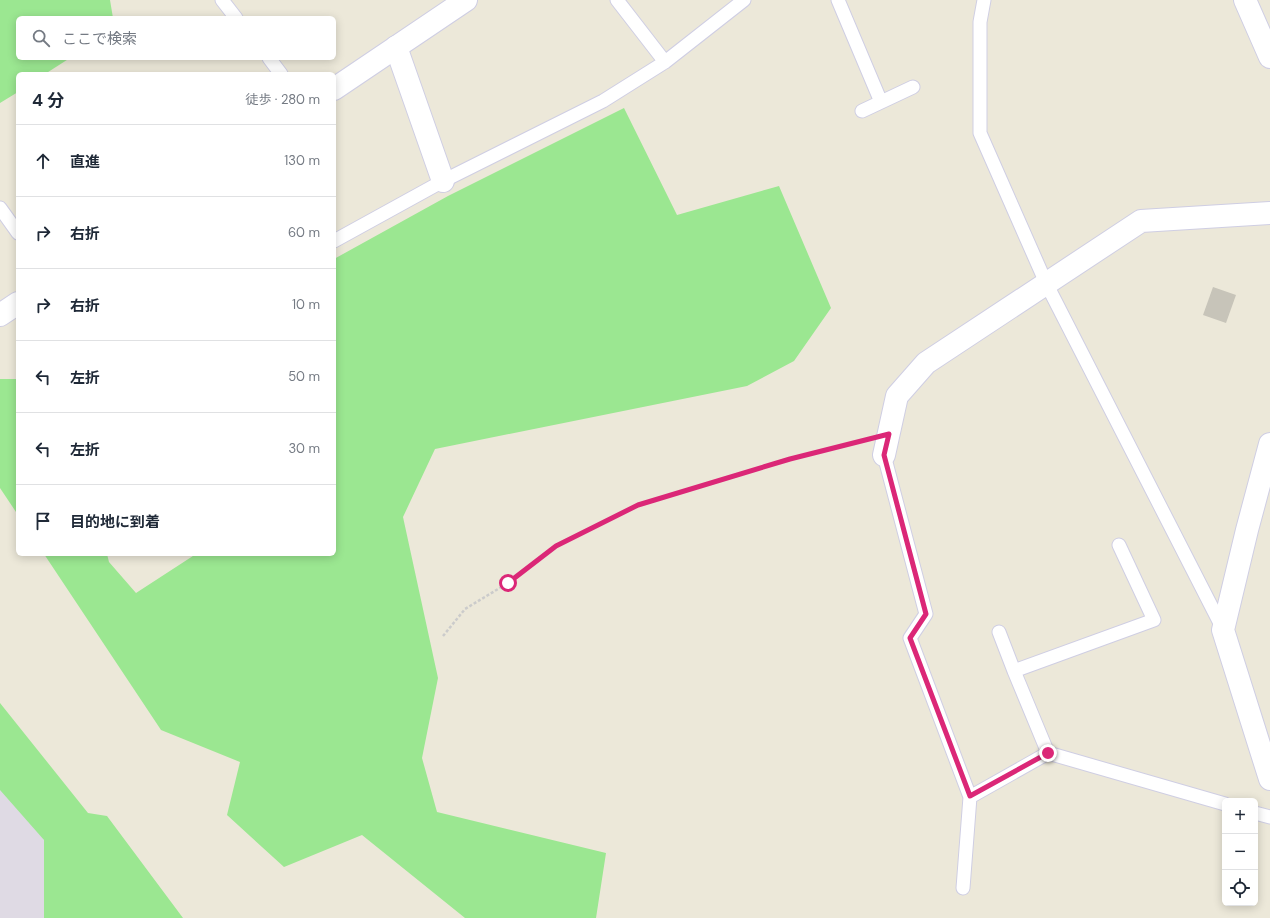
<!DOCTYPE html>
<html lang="ja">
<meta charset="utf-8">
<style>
:root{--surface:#fff;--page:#f6f6f7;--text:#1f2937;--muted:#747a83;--line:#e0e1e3}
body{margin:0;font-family:"DM Sans","Noto Sans JP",sans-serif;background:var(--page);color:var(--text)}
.controls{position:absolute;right:12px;bottom:12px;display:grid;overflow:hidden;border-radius:6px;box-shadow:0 2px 10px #0003}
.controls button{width:36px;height:36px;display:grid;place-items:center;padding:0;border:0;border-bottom:1px solid var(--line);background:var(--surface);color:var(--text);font:20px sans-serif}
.stop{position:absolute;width:12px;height:12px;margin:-9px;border:3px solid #db2777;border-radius:50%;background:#fff}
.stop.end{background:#db2777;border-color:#fff;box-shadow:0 1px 4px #0008}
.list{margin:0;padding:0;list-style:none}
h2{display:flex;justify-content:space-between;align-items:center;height:52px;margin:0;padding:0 16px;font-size:17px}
h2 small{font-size:13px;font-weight:400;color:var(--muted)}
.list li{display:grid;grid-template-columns:26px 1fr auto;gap:12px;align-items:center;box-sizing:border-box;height:72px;padding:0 16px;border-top:1px solid var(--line)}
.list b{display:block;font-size:15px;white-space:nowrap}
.list em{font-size:13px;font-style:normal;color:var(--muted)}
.icon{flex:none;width:22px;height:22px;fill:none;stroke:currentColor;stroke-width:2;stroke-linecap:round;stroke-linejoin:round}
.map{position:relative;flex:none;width:1270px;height:918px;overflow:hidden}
.search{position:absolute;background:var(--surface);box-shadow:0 2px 10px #0003;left:16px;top:16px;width:320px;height:44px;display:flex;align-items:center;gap:10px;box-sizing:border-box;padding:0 14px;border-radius:6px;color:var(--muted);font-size:15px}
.panel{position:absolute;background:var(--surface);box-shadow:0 2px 10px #0003;left:16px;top:72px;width:320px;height:484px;border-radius:6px}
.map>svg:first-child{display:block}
.industrial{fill:#dfdae4}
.green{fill:#9be791}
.building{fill:#c7c4b9}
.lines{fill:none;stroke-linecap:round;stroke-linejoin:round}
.lane-casing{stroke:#cfcee3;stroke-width:15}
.street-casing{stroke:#cfcee3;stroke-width:24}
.secondary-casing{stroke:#cfcee3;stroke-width:24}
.path{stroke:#cbcbcb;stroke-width:2.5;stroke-dasharray:3 2;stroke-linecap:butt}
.lane{stroke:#fff;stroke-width:13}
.street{stroke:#fff;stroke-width:22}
.secondary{stroke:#fff;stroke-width:22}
.route{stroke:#db2777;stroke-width:5}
</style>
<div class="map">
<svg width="1270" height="918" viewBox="0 0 1270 918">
<rect width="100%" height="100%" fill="#ece8d9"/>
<!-- industrial -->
<path class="industrial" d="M0,782L44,840V918H0Z"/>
<!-- green -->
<path class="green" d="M0,0H110L113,18H18V58H70L45,74H18V92L0,103Z
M624,108L677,215L779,186L831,308L794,361L747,386L435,449L403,517L438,678L422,758L437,812L606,853L596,918H465L362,835L284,867L227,815L240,762L161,730L44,554H107L109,562L136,593L196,554H334V259L448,196Z
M0,379H18V515L0,488Z
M0,703L88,813L107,816L183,918H44V840L0,790Z"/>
<!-- building -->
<path class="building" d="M1213,287L1236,295L1226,323L1203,315Z"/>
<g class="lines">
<defs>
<path id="lane" d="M222,0L236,18
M617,0L665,62
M838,0L881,102
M984,0L980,22V133L1046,283L1223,629
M269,58L281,74
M862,111L913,87
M0,208L18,233
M334,241L443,181L603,101L665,62L744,0
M884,455L926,614L910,638L970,797
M999,632L1014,671L1048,753L1225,804
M1014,671L1154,620L1119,545
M1255,813L1270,817
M963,888L970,797L1048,753"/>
<path id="street" d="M1245,0L1270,57
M396,47L443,181
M1270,444L1247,530L1223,630L1270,779
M884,455L897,396L926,363L1141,221L1270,213"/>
<path id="secondary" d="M334,89L466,0
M0,315L18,303"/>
</defs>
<!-- lane casing -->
<use href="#lane" class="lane-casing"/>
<!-- street casing -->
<use href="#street" class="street-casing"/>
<!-- secondary casing -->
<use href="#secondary" class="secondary-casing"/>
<!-- path -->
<path class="path" d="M443,636L465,609L508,583L556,546L638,505L790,459L865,440"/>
<!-- lane -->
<use href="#lane" class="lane"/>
<!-- street -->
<use href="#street" class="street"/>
<!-- secondary -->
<use href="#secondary" class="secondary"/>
</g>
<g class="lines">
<!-- route -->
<path class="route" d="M508,583L556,546L638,505L790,459L889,434L884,455L926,614L910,638L970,796L1048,753"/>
</g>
</svg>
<div class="controls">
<button>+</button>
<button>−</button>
<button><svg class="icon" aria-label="locate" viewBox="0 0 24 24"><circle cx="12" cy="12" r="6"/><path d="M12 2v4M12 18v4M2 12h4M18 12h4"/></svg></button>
</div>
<div class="stop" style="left:508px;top:583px"></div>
<div class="stop end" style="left:1048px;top:753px"></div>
<div class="search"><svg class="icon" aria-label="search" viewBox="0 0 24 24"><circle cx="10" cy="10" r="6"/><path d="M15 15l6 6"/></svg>ここで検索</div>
<section class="panel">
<h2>4 分<small>徒歩 · 280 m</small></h2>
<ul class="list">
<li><svg class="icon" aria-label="ahead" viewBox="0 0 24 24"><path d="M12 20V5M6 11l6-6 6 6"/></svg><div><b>直進</b></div><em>130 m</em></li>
<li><svg class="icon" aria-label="right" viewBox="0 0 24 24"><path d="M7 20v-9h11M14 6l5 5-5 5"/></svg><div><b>右折</b></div><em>60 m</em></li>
<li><svg class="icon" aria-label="right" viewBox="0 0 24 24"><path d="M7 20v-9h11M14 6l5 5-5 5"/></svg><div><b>右折</b></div><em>10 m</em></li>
<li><svg class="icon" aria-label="left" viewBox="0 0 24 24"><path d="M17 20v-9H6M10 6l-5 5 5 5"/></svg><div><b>左折</b></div><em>50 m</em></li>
<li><svg class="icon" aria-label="left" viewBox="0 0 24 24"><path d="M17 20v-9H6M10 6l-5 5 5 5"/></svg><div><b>左折</b></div><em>30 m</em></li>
<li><svg class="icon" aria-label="arrive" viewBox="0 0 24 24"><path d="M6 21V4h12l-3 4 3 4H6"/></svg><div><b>目的地に到着</b></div></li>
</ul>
</section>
</div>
